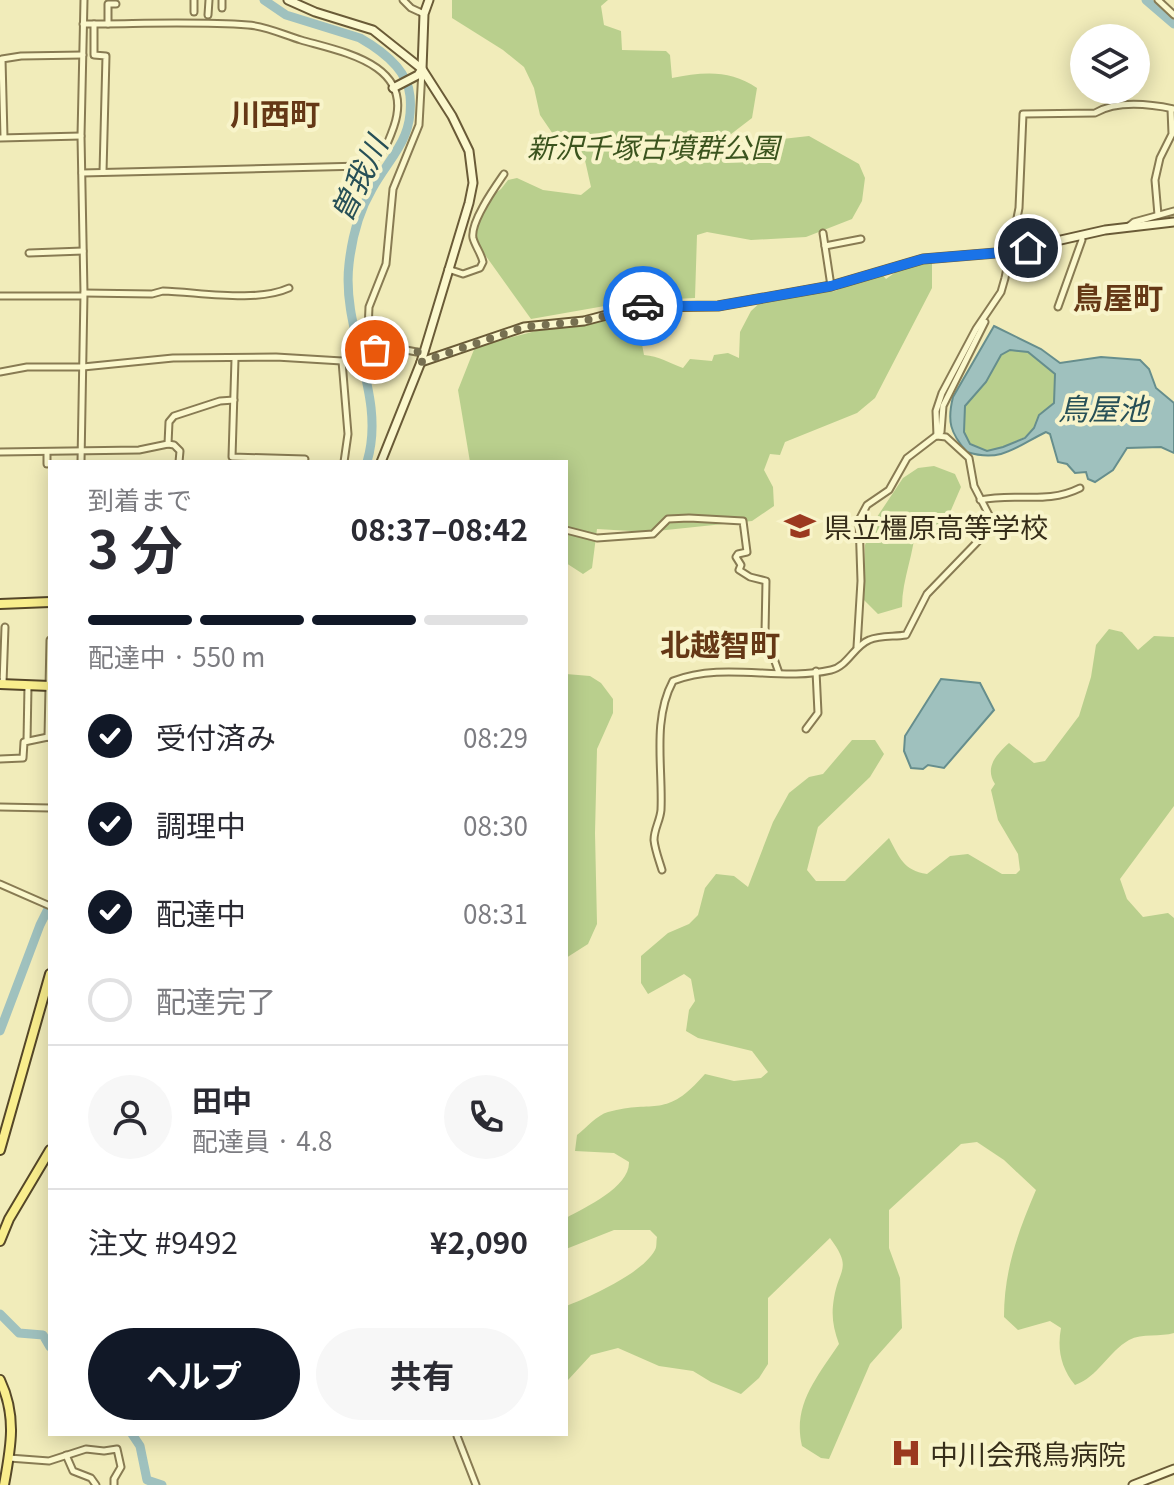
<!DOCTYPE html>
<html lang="ja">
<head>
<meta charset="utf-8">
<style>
  :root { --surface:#fff; --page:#f7f7f7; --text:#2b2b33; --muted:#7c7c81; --line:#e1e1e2; --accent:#111827 }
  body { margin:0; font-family:Georgia,"Noto Sans JP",serif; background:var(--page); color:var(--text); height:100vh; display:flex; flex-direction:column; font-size:30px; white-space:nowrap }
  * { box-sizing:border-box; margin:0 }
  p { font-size:26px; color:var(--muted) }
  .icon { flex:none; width:44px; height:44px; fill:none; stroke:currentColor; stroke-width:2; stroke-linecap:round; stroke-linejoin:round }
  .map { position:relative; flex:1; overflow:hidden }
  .drawer { position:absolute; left:48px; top:460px; width:520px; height:976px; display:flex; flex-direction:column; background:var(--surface); border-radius:0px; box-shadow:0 4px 20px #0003 }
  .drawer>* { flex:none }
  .tools { position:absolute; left:1070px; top:24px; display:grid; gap:16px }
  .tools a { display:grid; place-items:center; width:80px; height:80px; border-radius:50%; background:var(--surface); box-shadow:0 4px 20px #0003; font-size:40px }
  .pin { position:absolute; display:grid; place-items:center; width:68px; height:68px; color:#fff; margin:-34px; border:4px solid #fff; border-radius:50%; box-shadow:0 2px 8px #0007 }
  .courier { position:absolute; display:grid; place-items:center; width:80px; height:80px; margin:-40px; border:6px solid #1a73e8; border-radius:50%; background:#fff; color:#222; box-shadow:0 2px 10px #0007 }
  .headline em { font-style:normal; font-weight:700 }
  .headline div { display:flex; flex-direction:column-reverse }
  .headline { display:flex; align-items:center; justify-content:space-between; height:136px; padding:0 40px }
  h1 { font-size:52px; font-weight:700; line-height:60px }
  .bar { display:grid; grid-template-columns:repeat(4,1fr); gap:12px 8px; align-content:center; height:96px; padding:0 40px }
  .bar i { height:10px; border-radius:6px; background:var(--line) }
  .bar .selected { background:var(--accent) }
  .bar p { grid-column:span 4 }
  .line { display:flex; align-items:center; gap:20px; padding:0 40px; border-top:2px solid var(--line) }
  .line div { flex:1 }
  .round { display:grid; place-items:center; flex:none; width:84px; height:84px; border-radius:42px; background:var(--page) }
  ol { padding:0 40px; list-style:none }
  li { display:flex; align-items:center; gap:24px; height:88px }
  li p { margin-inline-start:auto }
  li .icon { padding:8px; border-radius:50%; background:var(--accent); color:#fff; stroke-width:4 }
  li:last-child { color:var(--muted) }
  li i { width:44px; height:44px; border:4px solid var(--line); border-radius:50% }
  .primary-button { display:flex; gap:16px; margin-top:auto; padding:16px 40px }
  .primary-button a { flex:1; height:92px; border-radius:48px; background:var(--accent); color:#fff; font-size:32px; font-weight:700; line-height:92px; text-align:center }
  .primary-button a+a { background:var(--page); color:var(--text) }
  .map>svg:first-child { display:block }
  .green { fill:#b9cf8d }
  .water { fill:#9fc1be; stroke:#668e8d; stroke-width:2; fill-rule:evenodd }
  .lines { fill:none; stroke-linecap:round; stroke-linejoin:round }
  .river { stroke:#9fc1be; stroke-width:9 }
  .street-casing { stroke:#887b53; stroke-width:9 }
  .secondary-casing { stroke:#6a5b37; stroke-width:11 }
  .primary-casing { stroke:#554728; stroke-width:12 }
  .street { stroke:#fbf8cd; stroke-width:5 }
  .secondary { stroke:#fbf8cd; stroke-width:7 }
  .primary { stroke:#f9ee8d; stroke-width:8 }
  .done { stroke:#777051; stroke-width:8; stroke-dasharray:0 14.4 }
  .route { stroke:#1a73e8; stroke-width:10 }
  .labels { text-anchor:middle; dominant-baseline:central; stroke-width:8; stroke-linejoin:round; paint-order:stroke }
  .park-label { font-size:28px; font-style:italic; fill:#3b541e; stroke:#f8f4ca }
  .poi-label { font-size:28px; fill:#362d19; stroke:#f8f4ca; text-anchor:start }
  .neighbourhood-label { font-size:30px; font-weight:bold; fill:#653816; stroke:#f8f4ca }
  .water-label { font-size:30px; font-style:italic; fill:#275057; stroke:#f8f4ca }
</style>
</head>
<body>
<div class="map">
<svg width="1174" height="1485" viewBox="0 0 1174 1485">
  <rect width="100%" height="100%" fill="#f1ecba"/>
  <g class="green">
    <path d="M 452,0 L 608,0 L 601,6 L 604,25 L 621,31 L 622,50 L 666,51 L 670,55 L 672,78 C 702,72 730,69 757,88 L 752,118 L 722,141 L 726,161 L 755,142 L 809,136 L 859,164 L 865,178 L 862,201 L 852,219 L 806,237 L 751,240 L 707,232 L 697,235 L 695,298 L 633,301 L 531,319 L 473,238 C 476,224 484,214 486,200 L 501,189 L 508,180 L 517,178 L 543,190 L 581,195 L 591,187 L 584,156 L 576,145 L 555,137 L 540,115 L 534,88 L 524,67 L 503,50 L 452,18 Z"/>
    <path d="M 932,262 L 932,288 L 875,398 L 857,413 L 785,442 L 780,455 L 770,454 L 764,470 L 773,487 L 774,506 L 752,521 L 647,532 L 597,529 L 592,568 L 583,574 L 566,563 L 566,462 L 470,462 L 458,390 L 475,347 L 551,327 L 574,327 L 636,312 L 644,355 C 659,356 669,363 683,368 L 690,359 L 712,361 L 714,355 L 728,353 L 739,358 L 740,332 L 751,311 L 763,300 L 835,291 L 881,273 L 886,279 L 900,269 Z"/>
    <polygon points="1010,350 1028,352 1055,374 1054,403 1039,415 1034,428 1025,437 1003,447 987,451 970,444 964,432 965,406 986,382 1001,355"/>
    <path d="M 934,466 L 955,474 L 961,487 L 945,524 L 931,527 L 915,519 C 917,549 902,576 902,607 L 878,614 L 864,600 L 865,545 L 877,517 L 903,478 L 918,468 Z"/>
    <path d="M 1109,629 L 1122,632 L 1138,650 L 1154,636 L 1174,637 L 1174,806 L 1120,879 L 1127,899 L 1143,917 L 1168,913 L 1174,918 L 1174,1333 C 1161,1337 1142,1333 1129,1340 C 1108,1352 1098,1377 1075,1385 C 1061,1368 1057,1349 1061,1328 L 1050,1321 L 1018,1330 L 1004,1317 C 1004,1270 1018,1232 1036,1190 L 1004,1160 L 977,1142 L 961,1144 L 889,1210 L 889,1248 L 900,1278 L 902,1328 L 870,1364 L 829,1459 L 821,1458 L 802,1446 C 792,1405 818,1376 839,1344 C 833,1328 831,1315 834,1298 C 839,1268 853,1269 830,1238 L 768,1298 L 768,1364 L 759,1378 L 741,1394 L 711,1382 L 693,1371 L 659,1366 L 618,1348 L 591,1355 L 568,1380 L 566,1389 L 566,1306 C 590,1297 643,1273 655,1250 C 657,1247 656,1242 657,1237 L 650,1230 L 614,1230 L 566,1249 L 566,1218 C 586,1207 630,1187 629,1162 L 614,1153 L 575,1151 L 577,1135 C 586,1128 597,1115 608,1112 C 656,1099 665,1120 705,1074 L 734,1081 L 761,1078 L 768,1072 L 752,1051 L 698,1038 L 686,1031 L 689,1010 L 695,1001 L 691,979 L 684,974 L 648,994 L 641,983 L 641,956 L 668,933 L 689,924 L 698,915 L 705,888 L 716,874 L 734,876 L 748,887 L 773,822 L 789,793 L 809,777 L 823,774 L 852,740 L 875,740 L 884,754 L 870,777 L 818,827 L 807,870 L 816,881 L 845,881 L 889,838 C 900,858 903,870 927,874 L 950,856 L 968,854 L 1002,874 L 1016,874 L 1020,870 L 1018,854 L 998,820 L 991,790 L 995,784 C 984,767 997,754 1009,743 L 1034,763 L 1045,761 L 1079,716 L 1091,677 L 1096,645 Z"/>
    <polygon points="566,674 590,676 601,683 613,699 613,713 597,749 595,833 597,924 588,944 566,958"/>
  </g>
  <g class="water">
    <path d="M 994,326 L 1041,349 L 1060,363 L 1101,357 L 1140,360 L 1149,369 L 1156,388 L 1174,403 L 1174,453 L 1161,447 L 1127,448 L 1113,470 L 1095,482 L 1088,479 L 1086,472 L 1075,473 L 1067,464 L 1058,462 L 1050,434 L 1046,432 C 1017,446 1002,463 967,452 C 950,433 947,421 953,397 ZM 1010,350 L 1028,352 L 1055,374 L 1054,403 L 1039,415 L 1034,428 L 1025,438 L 1003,447 L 987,451 L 970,444 L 964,432 L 965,406 L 986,382 L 1001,355 Z"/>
    <polygon points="941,679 980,683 994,710 944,768 928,765 923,769 911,768 904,751 905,736"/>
  </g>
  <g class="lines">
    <g class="river">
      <path d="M 264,0 L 286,15 L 360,38 C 381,50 408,70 410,96 C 414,139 391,155 372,189 C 358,213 352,237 349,264 C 341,331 387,396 367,462"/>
      <polyline points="1146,0 1174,24"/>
      <polyline points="0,1031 40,925 50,905"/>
      <polyline points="0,1314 19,1333 43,1335 50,1347"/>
      <polyline points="132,1434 140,1446 147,1480 162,1485"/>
    </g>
    <g class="street-casing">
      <g id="street">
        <polyline points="403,0 411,8 424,14"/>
        <polyline points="1158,0 1174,15"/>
        <polyline points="222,8 222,0"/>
        <polyline points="194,12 194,0"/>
        <polyline points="208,15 209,0"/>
        <polyline points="94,24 94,55 106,56 103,172"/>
        <polyline points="108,24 108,4 116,4"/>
        <polyline points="4,137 2,59 21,56 83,55"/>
        <polyline points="0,138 81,136"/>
        <path d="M 82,173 L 362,166 C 383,158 387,146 394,126 C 415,64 343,52 301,40 C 284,35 266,26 248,25 C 194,21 138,24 83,24"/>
        <polyline points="1158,215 1155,180 1160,158 1172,134 1171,109"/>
        <polyline points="1129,226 1134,222 1174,211"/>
        <polyline points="823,233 831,286"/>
        <polyline points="825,246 861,239"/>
        <polyline points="29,253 83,251"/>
        <path d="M 448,269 L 463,274 L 480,268 L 483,262 C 481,253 475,246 473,238 C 470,222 495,187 504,174"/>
        <path d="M 84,293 L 152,294 L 163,291 C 199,292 256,303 289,288"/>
        <polyline points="0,296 83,296"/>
        <polyline points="1058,307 1082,240 1081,235"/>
        <polyline points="375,350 368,330 369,307 386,264 393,189 419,125 422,70"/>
        <polyline points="235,359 232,457 305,459"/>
        <polyline points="342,361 348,434 344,462"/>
        <polyline points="0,372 27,367 83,367 173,358 276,357 342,361 390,347 422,353"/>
        <path d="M 937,436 L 936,411 L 942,393 L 976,329 L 1001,292 L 1005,278 L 1019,208 L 1023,114 L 1095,113 C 1117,100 1150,104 1174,109"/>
        <polyline points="168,444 169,422 174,416 220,401 234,400"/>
        <polyline points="0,452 139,450 168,444 174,445 180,451 179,462"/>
        <polyline points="81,462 84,293 81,136 84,0"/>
        <polyline points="47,464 47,452"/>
        <path d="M 980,500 C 1016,492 1046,505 1080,488"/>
        <polyline points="566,530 597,538 653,534 668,519 689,518 743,521 747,552 738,554 736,557 741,565 739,570 750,577 766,581 765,633 779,673"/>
        <polyline points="50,640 48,737 50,738"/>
        <polyline points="857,647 861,581 859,520 867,505 889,490 907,458 941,432 943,406 985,322"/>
        <polyline points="3,683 5,627"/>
        <polyline points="806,729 818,713 816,671"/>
        <polyline points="27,741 28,686"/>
        <polyline points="0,759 23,758 24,742 48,737"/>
        <polyline points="0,807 50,808"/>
        <path d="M 662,870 C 659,860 655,850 654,840 C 654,829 660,821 661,810 C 663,768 652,720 673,681 C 725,661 779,682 831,670 C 848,666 854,646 869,640 C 880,635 894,637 906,635 L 927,594 L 983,536 L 989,515 L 974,486 L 969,458 L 946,437 L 937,436"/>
        <polyline points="0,884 50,906"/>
        <polyline points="457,1436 476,1485"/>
        <polyline points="66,1455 73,1471 91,1478 96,1485"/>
        <polyline points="9,1458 49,1461 86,1449 104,1451 117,1449 121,1467 114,1479 114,1485"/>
      </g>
    </g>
    <g class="secondary-casing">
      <g id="secondary">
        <polyline points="288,0 315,12 373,30 422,69 452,116 469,151 473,183 469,203 421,362 381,462"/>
        <polyline points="393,88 418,75 422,69 424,14 429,0"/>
        <polyline points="421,362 524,327 584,321 637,307 718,306 831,286 923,259 1008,252 1105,230 1174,222"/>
        <polyline points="1133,1485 1174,1469"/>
      </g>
    </g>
    <g class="primary-casing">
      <g id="primary">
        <polyline points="0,604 50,602"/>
        <polyline points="0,684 50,686"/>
        <polyline points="0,1150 50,974"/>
        <polyline points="0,1241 9,1219 50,1150"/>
        <path d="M 0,1380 C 17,1416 11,1447 4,1485"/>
      </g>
    </g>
    <use href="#street" class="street"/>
    <use href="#secondary" class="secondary"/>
    <use href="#primary" class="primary"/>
  </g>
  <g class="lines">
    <path class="done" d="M 375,350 C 392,347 405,348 422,353 L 421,362 L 524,327 L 584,321 L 643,306"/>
    <polyline class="route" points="643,306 718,306 831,286 923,259 1008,252 1028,248"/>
  </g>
  <defs>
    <g id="school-bare" transform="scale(2.4)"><path d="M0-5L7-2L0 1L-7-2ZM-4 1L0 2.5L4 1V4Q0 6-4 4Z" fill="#9b391f" stroke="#f8f4ca" stroke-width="2.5" paint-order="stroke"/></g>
    <g id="hospital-bare" transform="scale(2.4)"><path d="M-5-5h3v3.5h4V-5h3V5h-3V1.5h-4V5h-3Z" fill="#9b391f" stroke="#f8f4ca" stroke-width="2.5" paint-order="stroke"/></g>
  </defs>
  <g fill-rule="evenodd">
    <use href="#school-bare" x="800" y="526"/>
    <use href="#hospital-bare" x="906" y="1453"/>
  </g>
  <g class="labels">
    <g class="park-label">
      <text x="653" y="146">新沢千塚古墳群公園</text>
    </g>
    <g class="poi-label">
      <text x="824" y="526">県立橿原高等学校</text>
      <text x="930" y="1453">中川会飛鳥病院</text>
    </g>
    <g class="neighbourhood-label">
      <text x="275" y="112">川西町</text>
      <text x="1118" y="296">鳥屋町</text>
      <text x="720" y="643">北越智町</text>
    </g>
    <g class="water-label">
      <text transform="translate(357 178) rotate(-64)">曽我川</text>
      <text x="1103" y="407">鳥屋池</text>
    </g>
  </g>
</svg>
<div class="tools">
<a><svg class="icon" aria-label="layers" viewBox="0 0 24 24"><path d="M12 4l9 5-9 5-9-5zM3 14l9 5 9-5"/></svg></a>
</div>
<div class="pin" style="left:375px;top:350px;background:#ea580c"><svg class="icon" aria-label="bag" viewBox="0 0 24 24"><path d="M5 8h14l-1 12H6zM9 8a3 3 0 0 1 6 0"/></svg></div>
<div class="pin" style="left:1028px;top:248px;background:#1f2937"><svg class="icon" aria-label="home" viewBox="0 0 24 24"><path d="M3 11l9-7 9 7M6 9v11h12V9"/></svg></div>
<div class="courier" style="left:643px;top:306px"><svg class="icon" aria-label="car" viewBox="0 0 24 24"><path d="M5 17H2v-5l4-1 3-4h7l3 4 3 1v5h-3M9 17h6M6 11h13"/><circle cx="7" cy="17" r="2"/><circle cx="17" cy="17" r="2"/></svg></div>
<section class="drawer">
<div class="headline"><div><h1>3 分</h1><p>到着まで</p></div><em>08:37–08:42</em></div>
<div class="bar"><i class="selected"></i><i class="selected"></i><i class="selected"></i><i></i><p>配達中 · 550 m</p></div>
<ol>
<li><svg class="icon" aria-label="check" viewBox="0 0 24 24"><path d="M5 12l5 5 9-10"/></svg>受付済み<p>08:29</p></li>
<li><svg class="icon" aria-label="check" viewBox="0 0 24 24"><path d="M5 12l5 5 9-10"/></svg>調理中<p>08:30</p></li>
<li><svg class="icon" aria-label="check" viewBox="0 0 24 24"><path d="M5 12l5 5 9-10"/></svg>配達中<p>08:31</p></li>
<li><i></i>配達完了</li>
</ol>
<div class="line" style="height:144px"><a class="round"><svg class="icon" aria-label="person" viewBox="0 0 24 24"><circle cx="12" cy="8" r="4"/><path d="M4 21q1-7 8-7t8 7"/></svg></a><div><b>田中</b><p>配達員 · 4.8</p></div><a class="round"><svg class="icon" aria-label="phone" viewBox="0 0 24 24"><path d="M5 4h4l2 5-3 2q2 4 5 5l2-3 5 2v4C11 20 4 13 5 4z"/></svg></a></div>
<div class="line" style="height:104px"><div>注文 #9492</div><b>¥2,090</b></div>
<div class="primary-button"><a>ヘルプ</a><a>共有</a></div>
</section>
</div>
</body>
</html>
